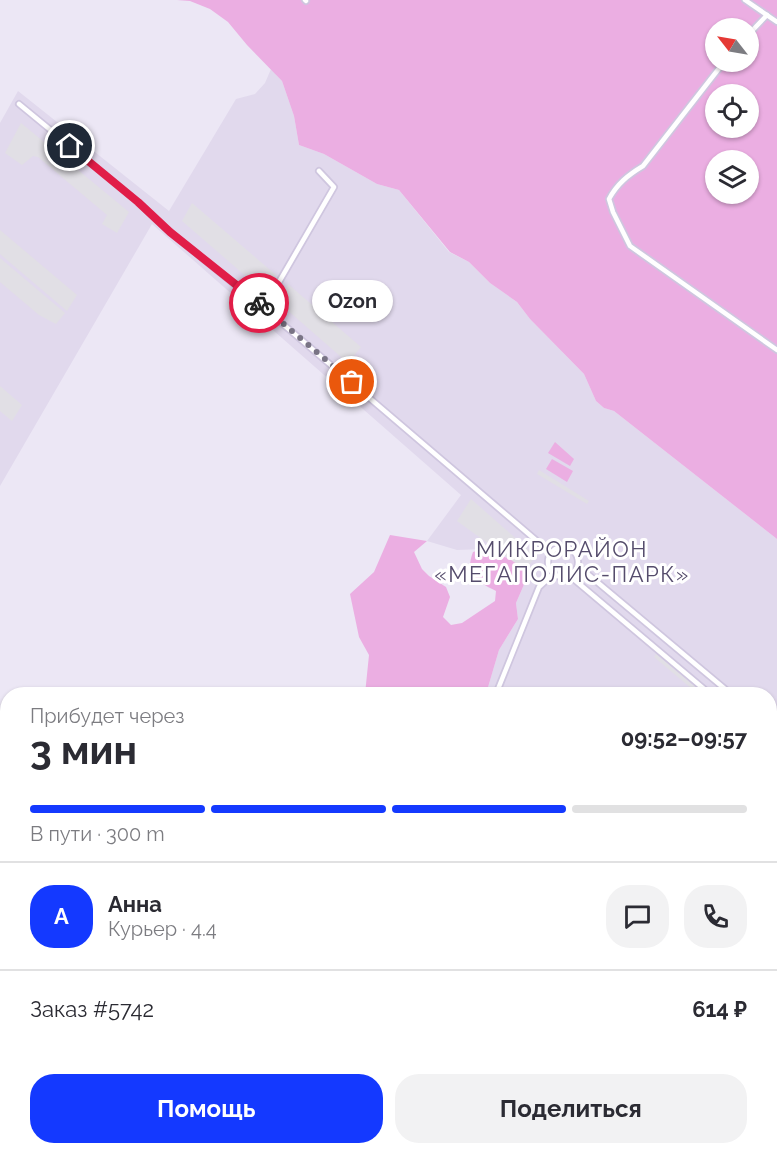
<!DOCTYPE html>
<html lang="ru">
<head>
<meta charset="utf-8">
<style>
  :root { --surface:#fff; --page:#f2f2f3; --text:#2b2b33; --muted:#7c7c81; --line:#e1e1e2; --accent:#1439ff }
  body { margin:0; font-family:Raleway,sans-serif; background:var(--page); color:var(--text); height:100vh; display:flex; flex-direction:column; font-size:22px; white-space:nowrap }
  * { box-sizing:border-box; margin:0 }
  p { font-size:20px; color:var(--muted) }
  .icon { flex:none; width:33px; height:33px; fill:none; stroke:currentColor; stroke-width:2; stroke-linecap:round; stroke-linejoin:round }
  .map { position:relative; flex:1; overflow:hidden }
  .panel { position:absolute; left:0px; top:687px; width:777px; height:468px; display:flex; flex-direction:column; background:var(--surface); border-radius:24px 24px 0 0; box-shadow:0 2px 4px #0004 }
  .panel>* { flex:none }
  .needle { width:39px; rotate:301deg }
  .buttons { position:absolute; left:705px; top:18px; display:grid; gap:12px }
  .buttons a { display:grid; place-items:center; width:54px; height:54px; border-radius:50%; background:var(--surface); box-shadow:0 2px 4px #0004; font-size:30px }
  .pin { position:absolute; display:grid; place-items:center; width:51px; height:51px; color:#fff; margin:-26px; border:3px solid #fff; border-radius:50%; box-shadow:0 2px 6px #0007 }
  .courier { position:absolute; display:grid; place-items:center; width:60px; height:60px; margin:-30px; border:4px solid #e11d48; border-radius:50%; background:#fff; color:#222; box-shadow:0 2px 8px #0007 }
  .bubble { position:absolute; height:42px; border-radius:21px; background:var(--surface); box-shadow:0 2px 4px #0004; font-size:20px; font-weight:700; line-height:42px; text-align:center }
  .head em { font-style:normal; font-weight:700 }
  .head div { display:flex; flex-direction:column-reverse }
  .head { display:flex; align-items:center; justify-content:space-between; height:102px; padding:0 30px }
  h1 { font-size:39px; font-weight:700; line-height:45px }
  .bar { display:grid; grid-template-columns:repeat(4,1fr); gap:9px 6px; align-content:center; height:72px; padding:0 30px }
  .bar i { height:8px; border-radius:4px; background:var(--line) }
  .bar .current { background:var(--accent) }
  .bar p { grid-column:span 4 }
  .line { display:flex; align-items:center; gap:15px; padding:0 30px; border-top:2px solid var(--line) }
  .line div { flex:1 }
  .round { display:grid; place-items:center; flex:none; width:63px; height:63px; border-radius:24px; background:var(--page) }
  .button { display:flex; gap:12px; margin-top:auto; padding:12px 30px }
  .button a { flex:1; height:69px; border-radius:24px; background:var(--accent); color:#fff; font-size:24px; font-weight:700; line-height:69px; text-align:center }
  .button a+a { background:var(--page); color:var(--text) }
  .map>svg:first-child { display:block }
  .residential { fill:#e1d9ed }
  .green { fill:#ebaee2; fill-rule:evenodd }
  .parking { fill:#e1dfe5 }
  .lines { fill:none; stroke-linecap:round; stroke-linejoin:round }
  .street-casing { stroke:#cfc6df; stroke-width:8 }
  .primary-casing { stroke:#965feb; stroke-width:10 }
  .street { stroke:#fff; stroke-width:4.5 }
  .primary { stroke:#c196ff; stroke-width:7 }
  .done { stroke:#797485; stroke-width:6; stroke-dasharray:0 10.8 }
  .route { stroke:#e11d48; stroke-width:8 }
  .labels { text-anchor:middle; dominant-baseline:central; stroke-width:6; stroke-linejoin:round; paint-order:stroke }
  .neighbourhood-label { font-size:22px; letter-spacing:1.5px; fill:#554c6c; stroke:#fff }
</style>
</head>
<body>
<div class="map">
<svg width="777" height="1155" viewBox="0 0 777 1155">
  <rect width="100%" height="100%" fill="#ece7f5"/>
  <g class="residential">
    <polygon points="271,69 282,81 294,116 299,145 324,154 377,184 399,190 449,252 469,262 490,283 517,302 530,319 584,374 596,401 604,408 614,411 777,539 777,912 770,924 770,694 486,694 499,650 518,619 516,603 529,573 525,564 483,549 457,550 427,541 461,495 152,224 0,486 0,123 18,91 169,211 236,99 255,94 265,83"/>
    <polygon points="566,1148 708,1148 719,1155 573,1155"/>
  </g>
  <g class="green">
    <path d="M 177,0 L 777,0 L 777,539 L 614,411 L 604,408 L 596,401 L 584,374 L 530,319 L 517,302 L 490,283 L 469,262 L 450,252 L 399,190 L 377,184 L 324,154 L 299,145 L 294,116 L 282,81 L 247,45 L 228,22 L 210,9 L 190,1 ZM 716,28 L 748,28 L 748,62 L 716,62 ZM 716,94 L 748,94 L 748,128 L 716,128 ZM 716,160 L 748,160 L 748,194 L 716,194 Z"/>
    <polygon points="555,442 574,459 570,466 548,453"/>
    <polygon points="552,459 573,471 567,482 546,469"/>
    <path d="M 390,535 L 427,541 L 414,552 L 422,569 L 429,576 L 446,587 L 450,597 L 443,617 L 451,625 L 462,623 L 495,601 L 496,591 C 477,581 464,576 473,552 L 483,549 L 524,564 L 529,573 L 516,603 L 518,619 L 499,650 L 486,694 L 365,694 L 369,655 L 359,637 L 350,594 L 374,572 Z"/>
    <polygon points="0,885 7,891 7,945 0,942"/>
    <polygon points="777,965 777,1155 719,1155 708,1148 770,1148 770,972"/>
    <polygon points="36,1148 235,1148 227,1155 44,1155"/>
  </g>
  <g class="parking">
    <polygon points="21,123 129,212 117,233 102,224 107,215 38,157 33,156 22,165 5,153"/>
    <polygon points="192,203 276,275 263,291 182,221"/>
    <polygon points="0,230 77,295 67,311 0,254"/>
    <polygon points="0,258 65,313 56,324 39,315 0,282"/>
    <polygon points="288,284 361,347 348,363 278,302"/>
    <polygon points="0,386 22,405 12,421 0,411"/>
    <polygon points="539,470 589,501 587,504 537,474"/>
    <polygon points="471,499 536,556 525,570 457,521"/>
    <polygon points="656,654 704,694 698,694 654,657"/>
  </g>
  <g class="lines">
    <g class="street-casing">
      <g id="street">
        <polyline points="305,0 306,1"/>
        <polyline points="745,0 777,22"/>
        <polyline points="748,35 767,15"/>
        <path d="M 724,62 L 643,166 C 628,175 617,184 609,199 L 613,212 L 630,246 L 777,350"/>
        <polyline points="19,104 138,202 170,232 264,308 551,553"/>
        <polyline points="264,308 334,187 319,171"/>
        <circle cx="563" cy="562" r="15"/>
        <polyline points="578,566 731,694"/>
        <polyline points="570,576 710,694"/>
        <polyline points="496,694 539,587 553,574"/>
        <polyline points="770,728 777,726"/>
        <polyline points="770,756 777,758"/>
        <polyline points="770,811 777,798"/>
        <polyline points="320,1155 329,1148"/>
        <polyline points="468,1155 478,1148"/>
      </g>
    </g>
    <g class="primary-casing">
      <g id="primary">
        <polyline points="770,963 777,956"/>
        <polyline points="530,1155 540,1148"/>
      </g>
    </g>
    <use href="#street" class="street"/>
    <use href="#primary" class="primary"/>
  </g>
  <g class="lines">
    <polyline class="done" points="259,303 352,382"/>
    <polyline class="route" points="70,146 138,202 170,232 259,303"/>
  </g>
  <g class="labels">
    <g class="neighbourhood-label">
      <text x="562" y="549">МИКРОРАЙОН<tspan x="562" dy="25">«МЕГАПОЛИС-ПАРК»</tspan></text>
    </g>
  </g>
</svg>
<div class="buttons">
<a><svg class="needle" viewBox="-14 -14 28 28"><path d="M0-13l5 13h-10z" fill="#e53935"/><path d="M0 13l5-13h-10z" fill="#7c7c81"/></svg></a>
<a><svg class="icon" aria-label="locate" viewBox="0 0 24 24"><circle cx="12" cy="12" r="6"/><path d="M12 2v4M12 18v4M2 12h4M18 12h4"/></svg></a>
<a><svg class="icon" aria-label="layers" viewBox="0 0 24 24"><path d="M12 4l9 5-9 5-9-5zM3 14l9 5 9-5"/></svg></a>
</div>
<div class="pin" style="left:352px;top:382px;background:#ea580c"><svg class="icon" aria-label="bag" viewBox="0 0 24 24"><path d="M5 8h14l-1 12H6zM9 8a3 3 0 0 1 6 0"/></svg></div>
<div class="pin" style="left:70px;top:146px;background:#1f2937"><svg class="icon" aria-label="home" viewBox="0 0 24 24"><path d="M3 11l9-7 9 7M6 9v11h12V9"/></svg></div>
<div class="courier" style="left:259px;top:303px"><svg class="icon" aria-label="bike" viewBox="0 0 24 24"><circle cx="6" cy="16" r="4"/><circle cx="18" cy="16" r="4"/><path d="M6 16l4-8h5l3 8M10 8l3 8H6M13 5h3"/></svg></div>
<div class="bubble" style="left:312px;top:280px;width:81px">Ozon</div>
<section class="panel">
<div class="head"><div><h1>3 мин</h1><p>Прибудет через</p></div><em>09:52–09:57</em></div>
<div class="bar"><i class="current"></i><i class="current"></i><i class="current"></i><i></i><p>В пути · 300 m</p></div>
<div class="line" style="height:108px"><b class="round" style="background:var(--accent);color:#fff">А</b><div><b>Анна</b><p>Курьер · 4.4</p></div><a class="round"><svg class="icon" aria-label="chat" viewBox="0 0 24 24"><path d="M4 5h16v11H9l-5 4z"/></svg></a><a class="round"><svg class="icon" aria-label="phone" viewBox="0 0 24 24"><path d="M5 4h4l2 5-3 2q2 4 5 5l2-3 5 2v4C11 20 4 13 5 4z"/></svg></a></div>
<div class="line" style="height:78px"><div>Заказ #5742</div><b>614 ₽</b></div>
<div class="button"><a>Помощь</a><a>Поделиться</a></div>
</section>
</div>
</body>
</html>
